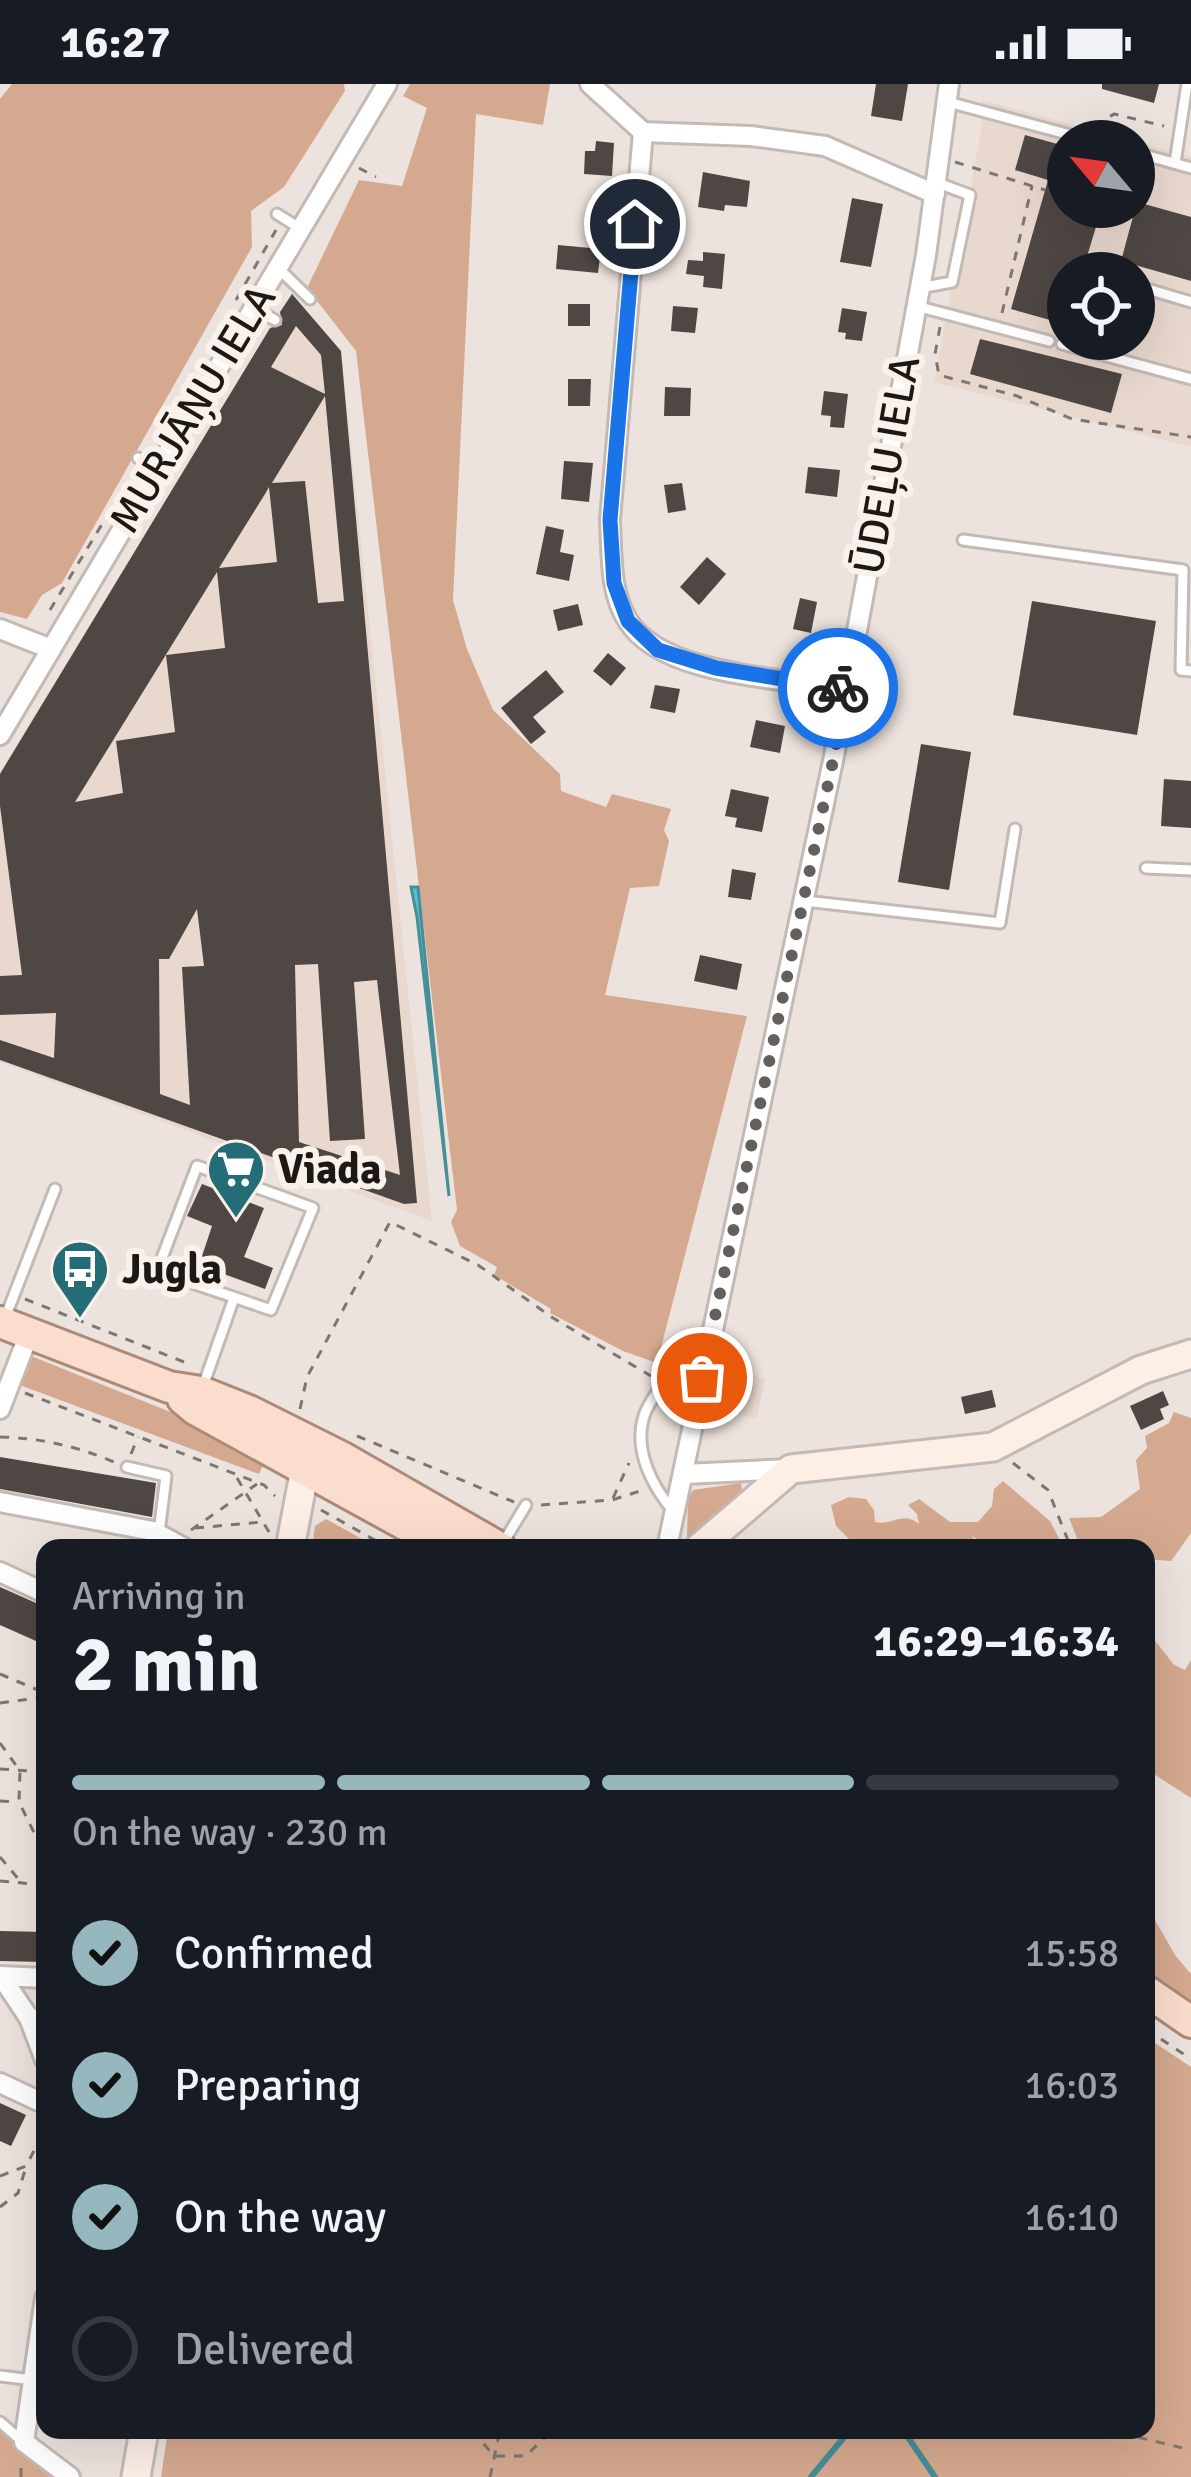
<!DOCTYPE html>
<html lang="en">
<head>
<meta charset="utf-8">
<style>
  :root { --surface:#171b24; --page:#242831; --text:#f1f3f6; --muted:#9ea1a6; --line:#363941; --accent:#95b7bd }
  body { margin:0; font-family:Signika,sans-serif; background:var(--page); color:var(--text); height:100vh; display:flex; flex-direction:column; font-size:45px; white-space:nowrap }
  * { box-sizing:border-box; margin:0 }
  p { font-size:39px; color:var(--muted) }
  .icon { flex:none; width:66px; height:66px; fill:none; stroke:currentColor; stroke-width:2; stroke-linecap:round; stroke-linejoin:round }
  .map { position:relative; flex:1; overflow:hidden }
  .details { position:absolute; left:36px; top:1455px; width:1119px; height:900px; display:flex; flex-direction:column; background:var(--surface); border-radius:24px; box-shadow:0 12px 48px #0002 }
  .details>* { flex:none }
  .needle { width:78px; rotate:299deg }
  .controls { position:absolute; left:1047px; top:36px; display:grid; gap:24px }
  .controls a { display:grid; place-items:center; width:108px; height:108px; border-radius:50%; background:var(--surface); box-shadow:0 12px 48px #0002; font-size:60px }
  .pin { position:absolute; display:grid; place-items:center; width:102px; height:102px; color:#fff; margin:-51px; border:6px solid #fff; border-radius:50%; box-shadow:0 3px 12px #0007 }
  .courier { position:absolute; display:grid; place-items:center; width:120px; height:120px; margin:-60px; border:9px solid #1a73e8; border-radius:50%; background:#fff; color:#222; box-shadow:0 3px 15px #0007 }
  .overview em { font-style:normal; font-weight:700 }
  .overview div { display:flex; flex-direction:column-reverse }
  .overview { display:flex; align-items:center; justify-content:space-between; height:204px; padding:0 36px }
  h1 { font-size:78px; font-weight:700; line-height:90px }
  .bar { display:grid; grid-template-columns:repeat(4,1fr); gap:18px 12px; align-content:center; height:144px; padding:0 36px }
  .bar i { height:15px; border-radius:9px; background:var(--line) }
  .bar .selected { background:var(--accent) }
  .bar p { grid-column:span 4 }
  ol { padding:0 36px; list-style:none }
  li { display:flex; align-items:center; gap:36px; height:132px }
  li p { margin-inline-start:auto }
  li .icon { padding:12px; border-radius:50%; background:var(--accent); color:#111; stroke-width:4 }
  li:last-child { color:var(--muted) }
  li i { width:66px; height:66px; border:6px solid var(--line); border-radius:50% }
  .status { display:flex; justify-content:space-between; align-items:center; height:84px; padding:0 60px; background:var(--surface); direction:ltr }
  .status svg { height:33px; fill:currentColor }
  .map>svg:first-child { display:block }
  .built { fill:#e9d8ce; fill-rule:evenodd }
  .green { fill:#d5a98f }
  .water { fill:#58c1d0; stroke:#468e98; stroke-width:3 }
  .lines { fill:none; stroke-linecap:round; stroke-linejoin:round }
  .stream { stroke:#468e98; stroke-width:6 }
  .building { fill:#4f4743; fill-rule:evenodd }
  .lane-casing { stroke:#c3bab5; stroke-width:15 }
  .street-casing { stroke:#c3bab5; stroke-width:24 }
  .secondary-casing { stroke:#c3bab5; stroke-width:33 }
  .primary-casing { stroke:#ab8a77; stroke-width:36 }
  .path { stroke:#7d7773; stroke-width:3; stroke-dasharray:9 9; stroke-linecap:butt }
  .lane { stroke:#fff; stroke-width:9 }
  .street { stroke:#fff; stroke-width:18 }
  .secondary { stroke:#fdeee6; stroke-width:27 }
  .primary { stroke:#fbddcd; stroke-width:30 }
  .done { stroke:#645f5c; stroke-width:12; stroke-dasharray:0 21.6 }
  .route { stroke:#1a73e8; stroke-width:15 }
  .labels { text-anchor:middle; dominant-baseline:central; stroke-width:12; stroke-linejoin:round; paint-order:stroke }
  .street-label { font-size:42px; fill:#1b1816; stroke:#fbf1eb }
  .poi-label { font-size:42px; font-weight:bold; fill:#1b1816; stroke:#fbf1eb; text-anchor:start }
</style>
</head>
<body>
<div class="status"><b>16:27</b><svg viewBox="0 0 49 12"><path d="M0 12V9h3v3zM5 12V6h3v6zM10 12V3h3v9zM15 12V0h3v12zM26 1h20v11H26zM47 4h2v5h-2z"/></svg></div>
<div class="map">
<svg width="1191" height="2393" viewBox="0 0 1191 2393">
  <rect width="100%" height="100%" fill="#ede3de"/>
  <g class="built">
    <path d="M 982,16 L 1132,57 L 1068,57 L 1068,123 L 1134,123 L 1134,57 L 1191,73 L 1191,363 L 934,298 L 981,47 ZM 1068,189 L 1134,189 L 1134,255 L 1068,255 Z"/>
    <polygon points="292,209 341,267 432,1137 0,978 0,688"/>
    <polygon points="738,1289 765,1294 757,1334 730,1329"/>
  </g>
  <g class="green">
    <polygon points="12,0 344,0 345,7 284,103 251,127 252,163 62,499 42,511 27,535 0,528 0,15"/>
    <polygon points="410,0 550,0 543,41 476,30 453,516 467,565 493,626 560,690 561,707 606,723 612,710 671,725 664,746 669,757 659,802 630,804 605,911 747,932 657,1279 623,1267 550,1229 551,1225 494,1191 497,1183 460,1162 451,1138 457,1126 356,267 307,204 359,96 402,102 427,24 403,12"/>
    <polygon points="26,1270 183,1333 266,1374 259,1390 17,1300"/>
    <polygon points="1174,1328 1191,1334 1191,1449 1171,1477 1146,1475 1146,1464 1081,1464 1069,1434 1101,1433 1140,1405 1136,1376 1147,1364 1145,1352 1169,1339"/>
    <path d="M 1003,1397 L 1050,1437 L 1064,1464 L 992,1464 L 972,1452 L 979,1464 L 949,1464 L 945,1460 L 943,1464 L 854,1464 L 856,1462 L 836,1442 L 831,1421 L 849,1413 L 866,1415 L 874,1426 L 875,1438 C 893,1442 902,1426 919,1440 L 917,1430 L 908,1421 L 919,1415 L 950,1438 L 978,1438 L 992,1422 L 994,1405 Z"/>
    <polygon points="741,1399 743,1412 696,1452 687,1453 688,1415 693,1406"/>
    <polygon points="326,1435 378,1464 312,1464 315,1442"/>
    <polygon points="1146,1545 1174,1581 1185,1586 1191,1576 1191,1714 1146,1685"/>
    <polygon points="1146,1820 1175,1871 1191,1890 1191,1927 1146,1899"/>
    <polygon points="1146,1953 1191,1983 1191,2393 161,2393 168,2346 1146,2346"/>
    <polygon points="0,2347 60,2393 0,2393"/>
  </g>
  <polygon class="water" points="411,803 418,803 449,1112 417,833"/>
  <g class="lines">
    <g class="stream">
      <polyline points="903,2346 935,2393"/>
      <polyline points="811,2393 850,2346"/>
    </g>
  </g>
  <g class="building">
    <polygon points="876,0 908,0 902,37 871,32"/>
    <polygon points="1102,0 1159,0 1154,19 1102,5"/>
    <polygon points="1025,51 1068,63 1068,123 1102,123 1082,189 1068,189 1068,241 1011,225 1048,96 1015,86"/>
    <polygon points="596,57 614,59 612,92 584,90 585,67 595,67"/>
    <polygon points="703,88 750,97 747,123 725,121 724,127 698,123"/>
    <polygon points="852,114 883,120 871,183 840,178"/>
    <polygon points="1137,118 1191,133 1191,197 1121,177"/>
    <polygon points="558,161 601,165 598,189 556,185"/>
    <polygon points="703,168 725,170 722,205 703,203 704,192 686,190 688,176 703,177"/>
    <path d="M 292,210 L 341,267 L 417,1119 L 404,1120 L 0,976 L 0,956 L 54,974 L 56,929 L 0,931 L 0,892 L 22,891 L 0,722 L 0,690 L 270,244 L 282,241 L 280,228 ZM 296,242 L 321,271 L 325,310 L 271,283 ZM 325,312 L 344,517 L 318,519 L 305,397 L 272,399 ZM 269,403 L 277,478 L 219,484 L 265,410 ZM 217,488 L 225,564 L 166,571 L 175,648 L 116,657 L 123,709 L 75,718 ZM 197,825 L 204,882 L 182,883 L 190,1021 L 160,1010 L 159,875 L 169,875 ZM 318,880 L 330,1057 L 365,1055 L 354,898 L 377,896 L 400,1091 L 299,1058 L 295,881 Z"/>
    <rect x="568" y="220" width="22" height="22"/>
    <polygon points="673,222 698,224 695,249 671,247"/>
    <polygon points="842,224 867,228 862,257 845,255 846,249 838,248"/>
    <polygon points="980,255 1122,290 1111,329 970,290"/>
    <polygon points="568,295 591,295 590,322 568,322"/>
    <polygon points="665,303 691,304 690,332 664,332"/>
    <polygon points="824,307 848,310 844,344 830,343 831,332 821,331"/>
    <polygon points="564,377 593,379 589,418 561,415"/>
    <polygon points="808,383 840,386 837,413 805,409"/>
    <polygon points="682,399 686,426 668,429 664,401"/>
    <polygon points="546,442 564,446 560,468 574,471 569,497 536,490"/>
    <polygon points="707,473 726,490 699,521 680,503"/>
    <polygon points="800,514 817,518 811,549 793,545"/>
    <polygon points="1032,517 1156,537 1137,651 1013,631"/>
    <polygon points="578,520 583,541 558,547 553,526"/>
    <polygon points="608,569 626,584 611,602 593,587"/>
    <polygon points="546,586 564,608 533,633 546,648 531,660 501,624"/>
    <polygon points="655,601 680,605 675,629 650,624"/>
    <polygon points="756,636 785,642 780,669 750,663"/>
    <polygon points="921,660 971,668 949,806 898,798"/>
    <polygon points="1164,695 1191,697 1191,744 1161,742"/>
    <polygon points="731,705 769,713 762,748 735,743 737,734 725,732"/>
    <polygon points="732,785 756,789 751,816 728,813"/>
    <polygon points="700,871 742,880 737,906 694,897"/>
    <polygon points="202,1100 264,1124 244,1173 273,1184 265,1205 199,1181 212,1142 187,1132"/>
    <polygon points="992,1306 996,1323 965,1330 961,1313"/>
    <polygon points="1163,1307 1169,1321 1160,1325 1164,1335 1141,1346 1130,1322"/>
    <polygon points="0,1373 156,1399 152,1433 0,1405"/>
    <polygon points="0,1503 45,1523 45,1561 0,1541"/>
    <polygon points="0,1847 45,1848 45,1878 0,1877"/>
    <polygon points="0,2019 26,2031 11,2062 0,2057"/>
  </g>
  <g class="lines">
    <g class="lane-casing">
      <g id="lane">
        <polyline points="948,18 1093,57"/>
        <polyline points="1134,68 1191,84"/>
        <polyline points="1175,79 1187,0"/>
        <polyline points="277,130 301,145"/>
        <polyline points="278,184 310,215"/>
        <polyline points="1134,201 1191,218"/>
        <polyline points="919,204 952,198 970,111 938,99"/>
        <polyline points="916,222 1049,257"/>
        <polyline points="254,224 275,236"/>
        <polyline points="1062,260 1191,295"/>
        <polyline points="138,374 158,385"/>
        <polyline points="963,456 1183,486 1181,586 1191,587"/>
        <polyline points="1146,784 1191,786"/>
        <polyline points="805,817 1000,839 1015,745"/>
        <polygon points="197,1082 313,1124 271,1226 157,1187"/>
        <polyline points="5,1234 55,1105"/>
        <polyline points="202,1305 234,1214"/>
        <polyline points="127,1383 166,1392 159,1449"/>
        <path d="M 675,1429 C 653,1404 633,1367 644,1332 C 647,1321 657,1309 663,1299 L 686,1293 L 735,1300"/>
        <polyline points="503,1459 526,1421"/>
        <polyline points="0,2292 33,2296"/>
        <polyline points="0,2338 23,2358"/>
      </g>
    </g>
    <g class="street-casing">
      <g id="street">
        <polyline points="590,0 643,48 751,52 825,62 935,110"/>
        <path d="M 643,48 L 610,436 C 612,468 609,508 628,537 C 663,593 786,593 846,606"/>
        <polyline points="0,545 51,565"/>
        <polyline points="0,651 387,0"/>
        <polyline points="0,1325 29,1250"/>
        <polyline points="684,1390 791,1385"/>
        <polyline points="0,1418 153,1447 184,1464"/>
        <polyline points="667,1464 834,672 926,171 949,0"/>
        <polyline points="0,1488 45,1509"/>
        <polyline points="0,1892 45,1894"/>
        <polyline points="1,1892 29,1934 45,1936"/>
        <polyline points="29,1934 45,1976"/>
        <polyline points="0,1999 45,2020"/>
        <polyline points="45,2214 24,2358 70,2393"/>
      </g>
    </g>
    <g class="secondary-casing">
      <g id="secondary">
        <polyline points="290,1464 305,1385"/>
        <polyline points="699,1464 791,1385 993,1363 1141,1286 1191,1270"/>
        <polyline points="136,2393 144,2346"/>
      </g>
    </g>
    <g class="primary-casing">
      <g id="primary">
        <polyline points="0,1238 169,1303 201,1308 251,1328 343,1374 500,1464"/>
        <polyline points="183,1315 195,1325 448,1464"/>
        <polyline points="1146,1907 1191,1938"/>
      </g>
    </g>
    <g class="path">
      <polyline points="1095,42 1114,30 1164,42"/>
      <polyline points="955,78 1045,106"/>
      <polyline points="359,84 376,93"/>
      <polyline points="236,216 276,146"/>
      <polyline points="1002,229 1032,102"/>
      <polyline points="940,243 935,270 939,291 1017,312 1072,335 1191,353"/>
      <polyline points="50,526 124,404"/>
      <polyline points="25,1215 189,1280"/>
      <polyline points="25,1309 264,1401 275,1412"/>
      <polyline points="300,1325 307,1293 390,1138 478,1181 553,1234 651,1292"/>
      <polyline points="357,1352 514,1418"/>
      <path d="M 0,1353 C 41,1354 76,1362 114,1378"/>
      <polyline points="131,1370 138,1353"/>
      <polyline points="1013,1379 1048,1406 1071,1464"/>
      <polyline points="237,1394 269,1448"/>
      <polyline points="613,1414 629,1379"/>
      <polyline points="541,1421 612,1416 643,1406"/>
      <polyline points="321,1426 389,1464"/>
      <polyline points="195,1444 262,1438"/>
      <polyline points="191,1446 257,1400"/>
      <polyline points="0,1590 45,1609"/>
      <polyline points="0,1619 45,1613"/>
      <polyline points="0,1659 20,1687 19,1718 45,1771"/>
      <polyline points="0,1685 45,1688"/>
      <polyline points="0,1717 17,1718"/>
      <polyline points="0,1773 20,1797"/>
      <polyline points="0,1797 45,1801"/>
      <polyline points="1146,1945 1191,1975"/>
      <polyline points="0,2092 26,2082 45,2046"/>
      <polyline points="0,2123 18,2109 26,2083"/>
      <polyline points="472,2346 494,2372 526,2372 552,2346"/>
      <polyline points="1121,2349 1191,2366"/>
      <polyline points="21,2393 21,2377"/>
      <polyline points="490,2393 500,2346"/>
    </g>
    <use href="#lane" class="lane"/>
    <use href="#street" class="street"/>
    <use href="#secondary" class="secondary"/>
    <use href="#primary" class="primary"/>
  </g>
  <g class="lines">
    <polyline class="done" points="702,1294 834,672 846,606 838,604"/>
    <polyline class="route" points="635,140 610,436 614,499 628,537 658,566 716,584 838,604"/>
  </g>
  <defs>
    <g id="supermarket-pin" transform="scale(3)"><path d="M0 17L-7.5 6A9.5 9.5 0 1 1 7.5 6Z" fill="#246d77" stroke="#fbf1eb"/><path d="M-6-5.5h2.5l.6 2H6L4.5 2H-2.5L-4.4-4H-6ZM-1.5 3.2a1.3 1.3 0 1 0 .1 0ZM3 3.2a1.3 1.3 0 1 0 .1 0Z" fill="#fff"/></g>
    <g id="bus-pin" transform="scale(3)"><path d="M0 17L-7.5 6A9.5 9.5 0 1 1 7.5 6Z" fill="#246d77" stroke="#fbf1eb"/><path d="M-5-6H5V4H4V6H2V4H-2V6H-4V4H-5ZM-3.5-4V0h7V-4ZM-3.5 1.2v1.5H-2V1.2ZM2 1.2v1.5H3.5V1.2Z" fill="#fff"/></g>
  </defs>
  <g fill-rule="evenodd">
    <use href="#supermarket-pin" x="236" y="1085"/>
    <use href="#bus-pin" x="80" y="1185"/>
  </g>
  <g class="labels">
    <g class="street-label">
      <text transform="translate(193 325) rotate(-59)">MURJĀŅU IELA</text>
      <text transform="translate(887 381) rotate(-80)">ŪDEĻU IELA</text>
    </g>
    <g class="poi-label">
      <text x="278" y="1085">Viada</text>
      <text x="122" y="1185">Jugla</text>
    </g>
  </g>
</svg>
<div class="controls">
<a><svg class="needle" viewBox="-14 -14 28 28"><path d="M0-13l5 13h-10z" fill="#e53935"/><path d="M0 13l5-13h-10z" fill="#9ea1a6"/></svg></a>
<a><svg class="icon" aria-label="locate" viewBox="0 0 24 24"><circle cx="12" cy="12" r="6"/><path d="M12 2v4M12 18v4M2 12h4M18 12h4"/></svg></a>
</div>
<div class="pin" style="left:702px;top:1294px;background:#ea580c"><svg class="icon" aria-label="bag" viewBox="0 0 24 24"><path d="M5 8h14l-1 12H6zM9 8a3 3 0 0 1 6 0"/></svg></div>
<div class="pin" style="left:635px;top:140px;background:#1f2937"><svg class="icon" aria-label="home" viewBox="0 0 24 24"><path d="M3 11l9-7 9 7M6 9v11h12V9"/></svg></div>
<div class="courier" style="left:838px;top:604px"><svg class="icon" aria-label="bike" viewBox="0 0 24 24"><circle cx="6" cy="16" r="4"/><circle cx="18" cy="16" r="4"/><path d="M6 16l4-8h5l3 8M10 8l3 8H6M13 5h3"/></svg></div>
<section class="details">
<div class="overview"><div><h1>2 min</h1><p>Arriving in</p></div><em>16:29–16:34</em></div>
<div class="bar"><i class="selected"></i><i class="selected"></i><i class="selected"></i><i></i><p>On the way · 230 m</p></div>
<ol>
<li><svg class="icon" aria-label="check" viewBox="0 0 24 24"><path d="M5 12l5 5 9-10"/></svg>Confirmed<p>15:58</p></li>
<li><svg class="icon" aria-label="check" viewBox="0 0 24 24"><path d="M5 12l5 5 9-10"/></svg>Preparing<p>16:03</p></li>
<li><svg class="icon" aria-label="check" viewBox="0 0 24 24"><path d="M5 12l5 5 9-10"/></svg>On the way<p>16:10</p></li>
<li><i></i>Delivered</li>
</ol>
</section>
</div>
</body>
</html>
